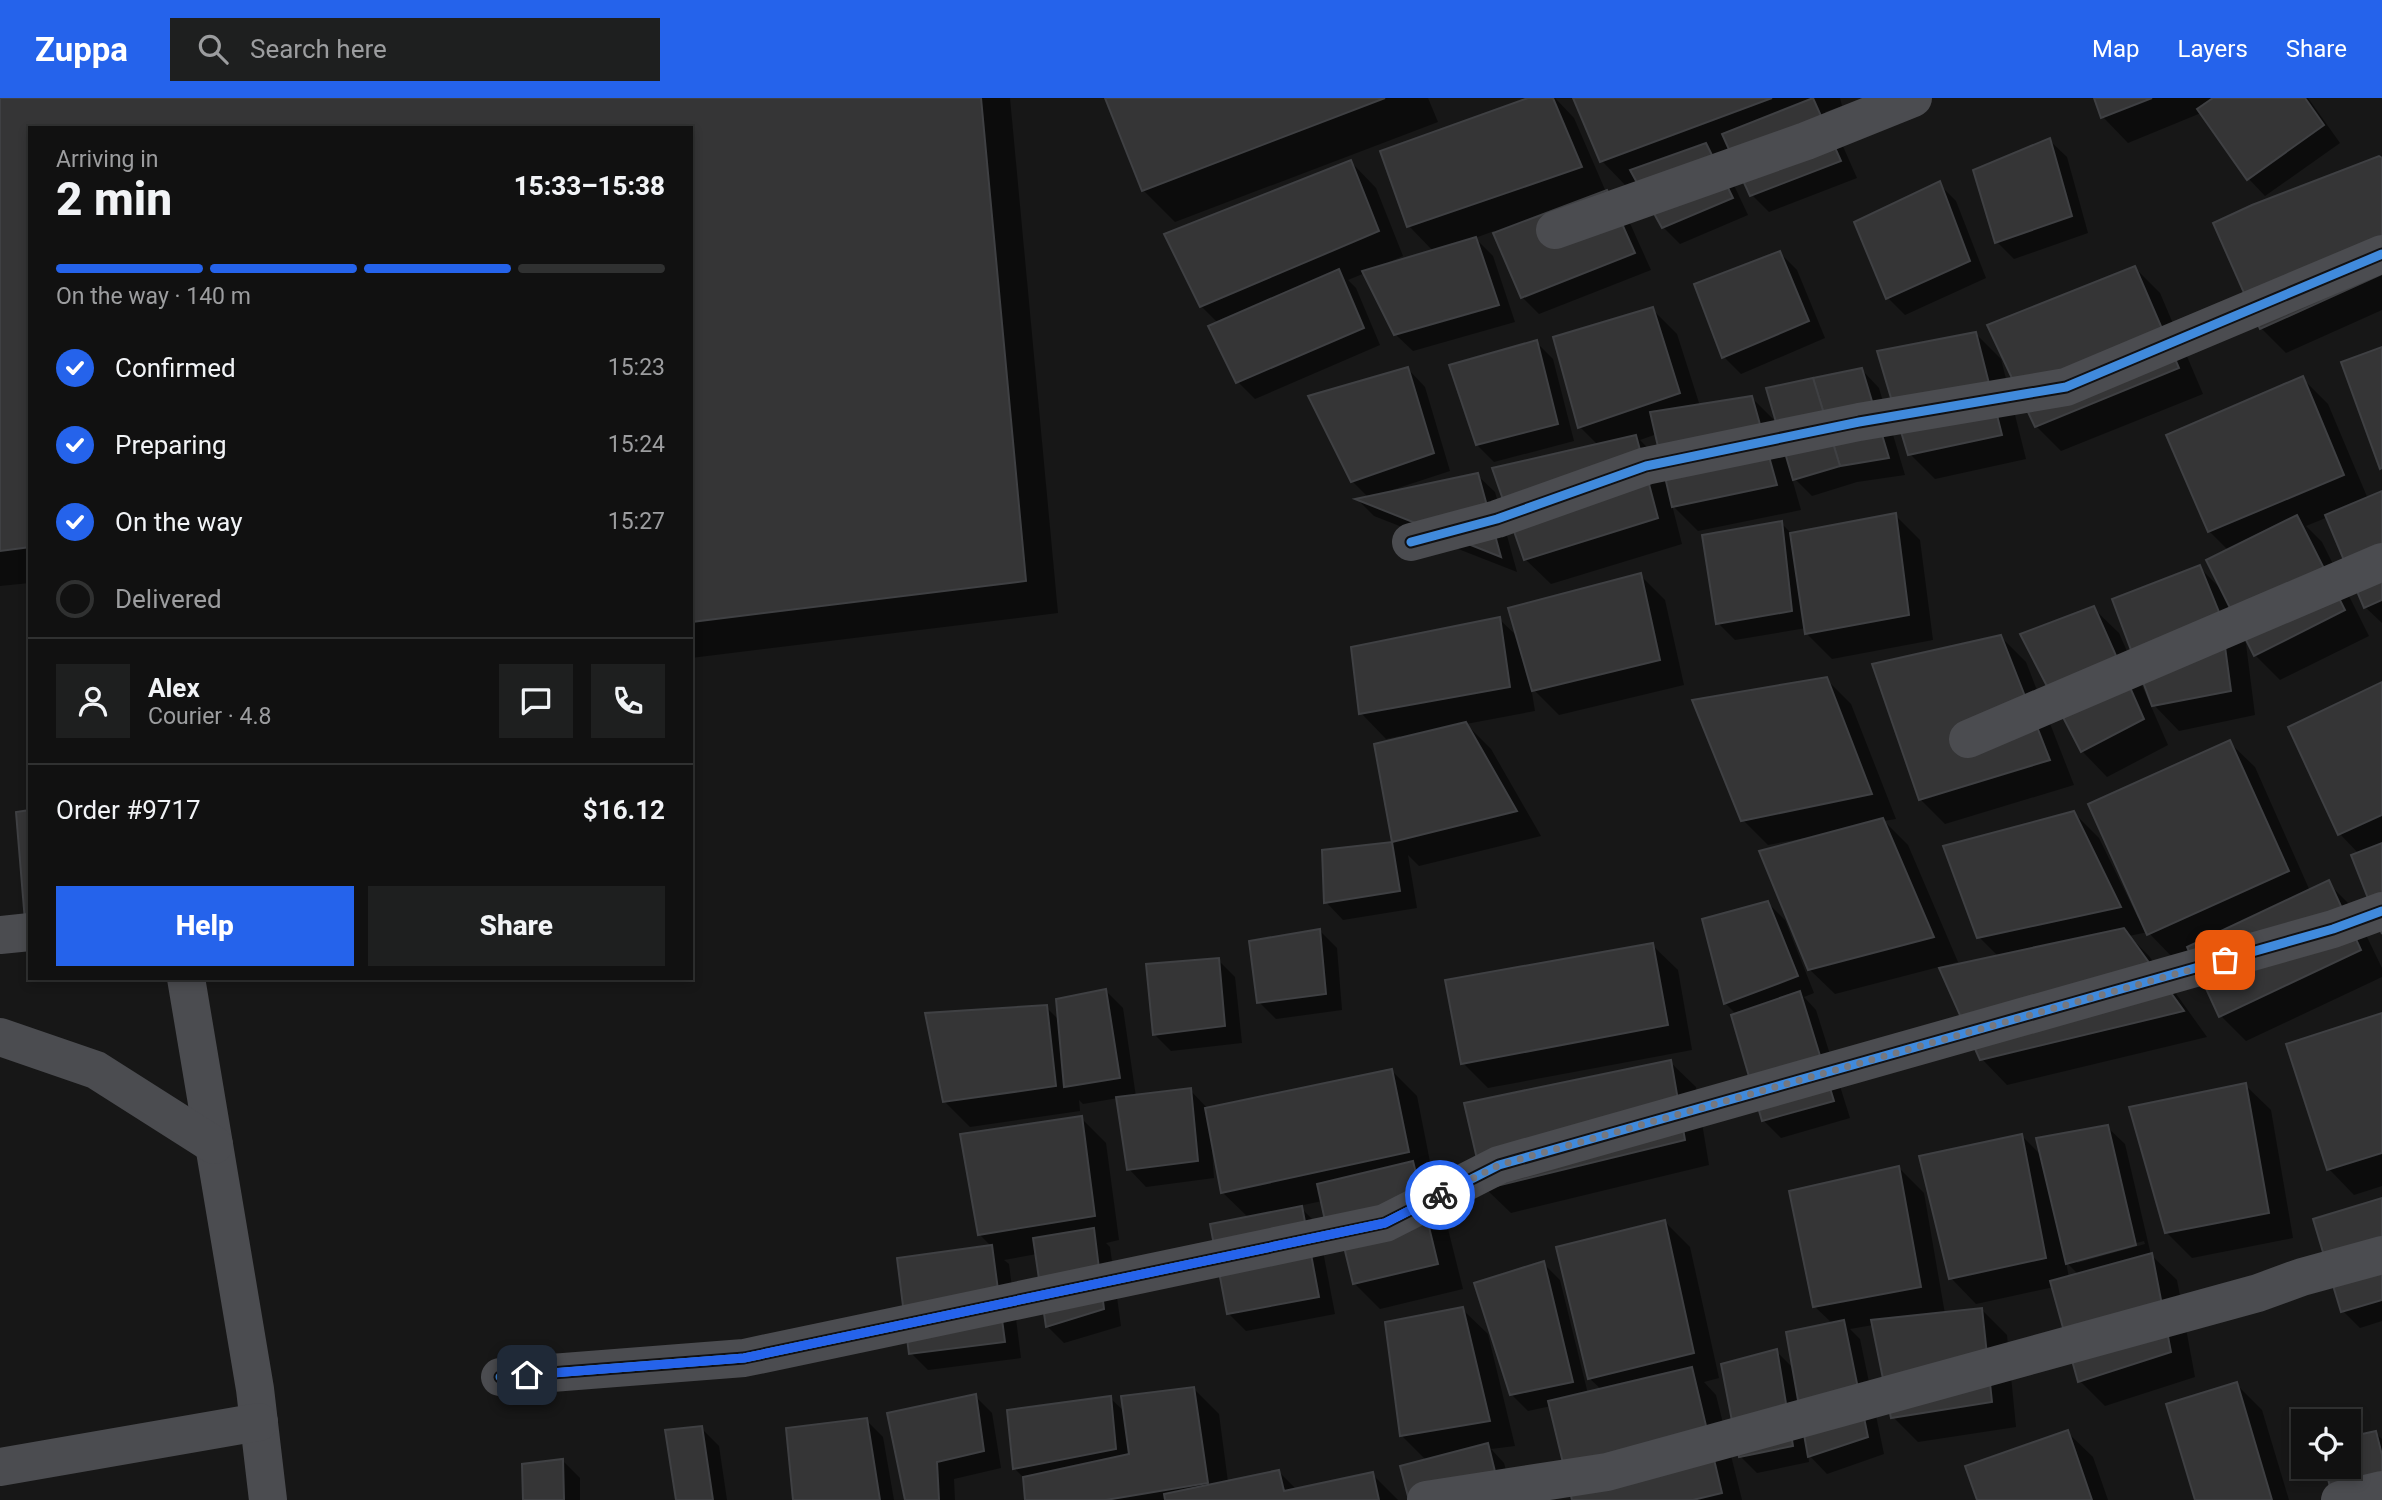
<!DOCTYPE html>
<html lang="en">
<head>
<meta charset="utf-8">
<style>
  :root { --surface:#111; --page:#1e1f1f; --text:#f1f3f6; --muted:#9c9d9f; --line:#303131; --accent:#2563eb }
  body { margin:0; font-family:Roboto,sans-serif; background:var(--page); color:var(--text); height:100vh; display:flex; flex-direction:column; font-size:26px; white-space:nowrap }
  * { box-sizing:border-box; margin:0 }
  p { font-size:23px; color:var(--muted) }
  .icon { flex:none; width:38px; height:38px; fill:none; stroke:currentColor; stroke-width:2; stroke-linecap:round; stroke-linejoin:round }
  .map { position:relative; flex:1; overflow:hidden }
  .drawer { position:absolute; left:28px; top:28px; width:665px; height:854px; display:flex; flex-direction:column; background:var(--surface); border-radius:0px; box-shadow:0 4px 10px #0003,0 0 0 2px var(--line) }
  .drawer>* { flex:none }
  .fabs { position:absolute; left:2291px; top:1311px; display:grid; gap:14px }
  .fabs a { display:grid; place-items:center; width:70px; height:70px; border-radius:0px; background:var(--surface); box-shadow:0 4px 10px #0003,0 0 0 2px var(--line); font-size:35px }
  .pin { position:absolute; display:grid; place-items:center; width:60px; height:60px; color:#fff; margin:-30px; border-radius:14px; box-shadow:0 4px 10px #0006 }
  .courier { position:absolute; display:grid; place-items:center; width:70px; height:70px; margin:-35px; border:5px solid #2563eb; border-radius:50%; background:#fff; color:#222; box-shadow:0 2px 9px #0007 }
  .overview em { font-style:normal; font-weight:800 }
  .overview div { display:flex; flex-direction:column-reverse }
  .overview { display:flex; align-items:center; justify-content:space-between; height:119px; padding:0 28px }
  h1 { font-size:46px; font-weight:800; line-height:52px }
  .bar { display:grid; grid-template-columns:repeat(4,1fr); gap:10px 7px; align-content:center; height:84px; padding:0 28px }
  .bar i { height:9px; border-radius:5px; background:var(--line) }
  .bar .selected { background:var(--accent) }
  .bar p { grid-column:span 4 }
  .line { display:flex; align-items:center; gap:18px; padding:0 28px; border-top:2px solid var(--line) }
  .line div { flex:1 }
  .round { display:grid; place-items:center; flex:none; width:74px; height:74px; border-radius:0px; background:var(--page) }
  ol { padding:0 28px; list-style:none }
  li { display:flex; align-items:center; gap:21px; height:77px }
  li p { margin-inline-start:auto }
  li .icon { padding:7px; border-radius:50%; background:var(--accent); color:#fff; stroke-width:4 }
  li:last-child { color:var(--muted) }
  li i { width:38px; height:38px; border:4px solid var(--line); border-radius:50% }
  .action { display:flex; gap:14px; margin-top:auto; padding:14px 28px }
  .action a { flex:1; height:80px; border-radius:0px; background:var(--accent); color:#fff; font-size:28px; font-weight:800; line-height:80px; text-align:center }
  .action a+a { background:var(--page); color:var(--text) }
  header { display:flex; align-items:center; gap:42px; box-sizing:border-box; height:98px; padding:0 35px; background:var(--accent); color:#fff }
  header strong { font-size:33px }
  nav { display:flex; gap:38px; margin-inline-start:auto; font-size:24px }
  .search { width:490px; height:63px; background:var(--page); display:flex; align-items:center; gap:18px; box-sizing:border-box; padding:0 24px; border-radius:0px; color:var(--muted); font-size:26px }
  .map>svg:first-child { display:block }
  .shadow { fill:#0007; fill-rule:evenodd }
  .building { fill:#353536; stroke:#3f4043; stroke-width:2 }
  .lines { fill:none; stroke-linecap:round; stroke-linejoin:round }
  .street { stroke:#4b4c50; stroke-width:38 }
  .cycleway-casing { stroke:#111113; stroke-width:13 }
  .cycleway { stroke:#408adc; stroke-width:9 }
  .done { stroke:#757880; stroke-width:7; stroke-dasharray:0 12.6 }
  .route { stroke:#2563eb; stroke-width:9 }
</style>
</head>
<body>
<header>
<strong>Zuppa</strong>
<div class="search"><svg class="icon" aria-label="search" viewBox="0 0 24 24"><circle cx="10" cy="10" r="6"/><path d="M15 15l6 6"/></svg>Search here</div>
<nav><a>Map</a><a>Layers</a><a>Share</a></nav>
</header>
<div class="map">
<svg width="2382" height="1402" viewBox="0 0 2382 1402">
  <rect width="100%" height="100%" fill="#171717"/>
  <g class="shadow">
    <polygon points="0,0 1010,0 1058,515 691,560 691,30 30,30 30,485 0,488"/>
    <polygon points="1107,0 1428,0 1438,24 1175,124 1143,92"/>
    <polygon points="1533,0 1555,0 1574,20 1606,94 1624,112 1651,172 1539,216 1522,199 1494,133 1475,140 1493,158 1515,224 1413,253 1395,236 1365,175 1348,182 1356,190 1380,247 1255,301 1238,284 1218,225 1201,208 1351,64 1376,90 1403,158 1389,164 1390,167 1434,154 1409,128 1382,55"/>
    <polygon points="1575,0 1840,0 1842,8 1825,14 1830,19 1857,80 1769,114 1752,97 1730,50 1723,64 1748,117 1680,146 1663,129 1639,84 1627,89 1602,63"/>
    <polygon points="2096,0 2308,0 2340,45 2265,98 2248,80 2201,15 2128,45 2103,19"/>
    <polygon points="2049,42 2067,59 2088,135 2014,161 1997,144"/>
    <polygon points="2382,62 2382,212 2286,255 2261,230"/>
    <polygon points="1939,86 1956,103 1986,180 1905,217 1888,200 1856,125"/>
    <polygon points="1780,155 1797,172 1825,240 1741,276 1724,259"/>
    <polygon points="2135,170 2160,195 2203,296 2061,353 2036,328"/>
    <path d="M 1652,211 L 1677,236 L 1700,308 L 1752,300 L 1779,327 L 1862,272 L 1879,290 L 1905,377 L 1857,384 L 1812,398 L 1791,377 L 1801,412 L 1698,433 L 1672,407 L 1682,446 L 1551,486 L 1525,461 L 1598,347 L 1580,329 L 1555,241 ZM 1657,336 L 1664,367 L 1640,342 Z"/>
    <polygon points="1976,236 2001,261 2026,361 1935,381 1910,356"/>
    <polygon points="1536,244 1553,261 1574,343 1494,364 1477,347"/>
    <polygon points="1408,271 1425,289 1450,373 1392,392 1393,395 1477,377 1495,394 1517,474 1374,418 1358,402 1369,400 1352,383"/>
    <polygon points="2302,280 2328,306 2368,401 2382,395 2382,525 2365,509 2328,419 2306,428 2322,444 2369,538 2280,582 2255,557 2245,535 2242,536 2246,546 2255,617 2179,633 2154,607 2199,469 2222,492 2229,453 2209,433"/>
    <polygon points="1895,417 1920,442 1933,542 1832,561 1807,536 1806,530 1735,542 1718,525 1781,425 1792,436"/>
    <polygon points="1640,477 1665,502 1684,587 1559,617 1531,589 1535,613 1466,626 1491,651 1541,738 1419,768 1408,757 1417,810 1343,822 1326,804 1324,753 1394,745 1376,647 1400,641 1400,638 1386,641 1361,615 1499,521 1519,540"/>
    <polygon points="2093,510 2119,535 2168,647 2107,679 2082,653 2022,537"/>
    <polygon points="2001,539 2026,564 2074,687 1945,726 1920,701"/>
    <polygon points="1826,581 1851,606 1896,721 1884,723 1908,747 1958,864 1835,896 1809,871 1805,740 1768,747 1743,722"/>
    <polygon points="2382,586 2382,831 2359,756 2340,736"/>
    <polygon points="2229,644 2255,669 2310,793 2328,785 2353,810 2382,870 2382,879 2246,943 2221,918 2191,853 2174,861 2148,834 2129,838 2149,858 2207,939 2007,987 1982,961 1999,859 1979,839 2074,715 2099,740 2138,820 2141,818"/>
    <polygon points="1768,805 1785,822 1814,895 1804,899 1816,912 1850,1020 1781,1040 1764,1023 1734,918 1737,917 1725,905"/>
    <polygon points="1320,833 1337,850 1342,912 1276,921 1259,904"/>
    <polygon points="1652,847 1678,872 1692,952 1488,990 1463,965"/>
    <polygon points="1218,862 1235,879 1242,945 1171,953 1154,936"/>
    <polygon points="1106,893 1123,910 1136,999 1190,992 1208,1011 1392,973 1417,998 1433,1079 1427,1080 1438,1091 1463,1191 1380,1211 1354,1185 1344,1143 1322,1103 1299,1108 1318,1127 1335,1216 1246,1233 1228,1215 1249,1120 1222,1094 1214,1050 1212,1051 1214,1080 1146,1089 1129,1071 1118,1000 1083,1006 1079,1002 1080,1013 970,1029 945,1004 1046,909 1060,923"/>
    <polygon points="2382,917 2382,1088 2354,1097 2329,1071"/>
    <polygon points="1670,964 1696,989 1709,1067 1511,1115 1485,1090"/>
    <polygon points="2245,987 2271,1012 2293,1140 2192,1160 2166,1134"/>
    <polygon points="1081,1020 1106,1045 1119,1142 1106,1145 1110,1149 1121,1228 1064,1245 1047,1228 1037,1156 1004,1162 1009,1166 1021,1260 928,1272 911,1255 992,1149 979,1136"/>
    <path d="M 2107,1029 L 2125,1046 L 2151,1157 L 2177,1182 L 2195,1279 L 2105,1308 L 2080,1283 L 2054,1189 L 1976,1206 L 1951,1180 L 2022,1038 L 2042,1058 ZM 2144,1143 L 2145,1146 L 2077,1165 L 2077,1161 ZM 2066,1164 L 2079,1177 L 2069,1180 Z"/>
    <polygon points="1899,1070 1924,1095 1945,1216 1982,1212 2007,1237 2016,1329 1918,1344 1893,1319 1873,1227 1850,1231 1860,1241 1884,1356 1827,1376 1808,1356 1809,1364 1757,1375 1740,1358 1776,1253 1794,1271 1833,1226 1814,1208"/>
    <polygon points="2382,1102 2382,1223 2360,1230 2343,1213"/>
    <polygon points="1665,1124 1690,1149 1719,1280 1704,1284 1716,1297 1742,1402 1574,1402 1551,1308 1528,1313 1511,1296 1543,1165 1560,1182 1588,1296 1602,1292 1589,1280"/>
    <polygon points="1462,1211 1488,1236 1515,1348 1491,1351 1504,1365 1514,1402 1427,1363 1401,1337"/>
    <polygon points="2236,1286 2262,1312 2289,1402 2197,1402"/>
    <polygon points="1193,1290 1219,1316 1228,1384 1279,1374 1297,1392 1372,1376 1398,1402 1027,1402 1025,1381 1014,1370 1110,1300 1126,1315"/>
    <polygon points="975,1298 992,1315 1001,1370 954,1381 955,1402 907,1402"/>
    <polygon points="866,1322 883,1339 894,1402 795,1402"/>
    <polygon points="701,1330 719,1348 727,1402 678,1402"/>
    <polygon points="2067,1334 2093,1359 2108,1402 1979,1402"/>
    <polygon points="2375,1335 2382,1341 2382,1402 2348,1368"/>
    <polygon points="562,1362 580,1380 580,1402 524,1402"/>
  </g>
  <g class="building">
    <polygon points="0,0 981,0 1026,483 691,524 691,30 30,30 30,449 0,453"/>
    <polygon points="1105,0 1385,0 1142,93"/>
    <polygon points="1528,0 1553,0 1582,69 1407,129 1380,53"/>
    <polygon points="1573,0 1772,0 1600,64"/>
    <polygon points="1813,0 1841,63 1750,98 1722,36"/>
    <polygon points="2094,0 2152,0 2101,20"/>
    <polygon points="2213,0 2305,0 2324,27 2247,82 2197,11"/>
    <polygon points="2050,40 2072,118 1995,145 1973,72"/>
    <polygon points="1706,45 1733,100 1662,130 1630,72"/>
    <polygon points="2379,58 2382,60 2382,176 2260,231 2213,125 2252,107"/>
    <polygon points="1351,62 1379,133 1200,209 1164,136"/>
    <polygon points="1940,83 1970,163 1886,201 1854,124"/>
    <polygon points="1607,92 1635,155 1521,200 1493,135"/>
    <polygon points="1476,139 1499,207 1394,237 1362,173"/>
    <polygon points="1780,153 1809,223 1722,260 1694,186"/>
    <polygon points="2135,168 2179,270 2035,329 1987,227"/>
    <polygon points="1339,171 1364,230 1236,285 1208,228"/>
    <polygon points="1653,209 1680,295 1578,330 1553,239"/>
    <polygon points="1976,234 2002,337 1908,357 1877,253"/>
    <polygon points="1537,242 1558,326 1476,347 1449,267"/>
    <polygon points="2382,249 2382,370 2380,371 2341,264"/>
    <polygon points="1408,269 1434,355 1351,384 1308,298"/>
    <polygon points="1862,270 1889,360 1840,368 1813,280"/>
    <polygon points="2303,278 2344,377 2208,434 2166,337"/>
    <polygon points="1813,280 1840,368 1793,382 1766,290"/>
    <polygon points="1752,298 1777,387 1672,409 1650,314"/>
    <polygon points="1636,337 1658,420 1524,462 1492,370"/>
    <polygon points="1478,375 1501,459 1355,401"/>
    <polygon points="2382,393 2382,502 2364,510 2325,417"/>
    <polygon points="1896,415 1909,517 1805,536 1790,435"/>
    <polygon points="2297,417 2345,512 2254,558 2206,462"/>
    <polygon points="1782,423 1792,513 1716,526 1702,437"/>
    <polygon points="2200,467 2221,519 2231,593 2152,608 2112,501"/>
    <polygon points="1641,475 1660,562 1532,593 1508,510"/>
    <polygon points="2094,508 2144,621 2081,654 2020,536"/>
    <polygon points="1500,519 1510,589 1359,616 1351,549"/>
    <polygon points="2001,537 2050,662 1919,702 1872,566"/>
    <polygon points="1827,579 1872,696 1741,723 1692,602"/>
    <polygon points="2382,584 2382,717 2338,737 2288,629"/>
    <polygon points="1466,624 1517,713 1392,744 1374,646"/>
    <polygon points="2230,642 2289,773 2147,837 2088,706"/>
    <polygon points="30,712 30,822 25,823 16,714"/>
    <polygon points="2074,713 2121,809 1977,840 1943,748"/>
    <polygon points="1883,720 1934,839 1808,872 1759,753"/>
    <polygon points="1392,744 1400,793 1324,805 1322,752"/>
    <polygon points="2382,745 2382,836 2351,757"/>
    <polygon points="2329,782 2361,852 2219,919 2187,849"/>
    <polygon points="1768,803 1798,878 1724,906 1702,821"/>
    <polygon points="2124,830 2184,913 1980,962 1939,870"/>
    <polygon points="1320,831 1326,896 1257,905 1249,843"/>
    <polygon points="1653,845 1668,927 1461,966 1445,882"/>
    <polygon points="1219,860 1225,928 1153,937 1146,866"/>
    <polygon points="1106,891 1120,980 1064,989 1056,901"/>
    <polygon points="1800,893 1834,1003 1762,1023 1731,917"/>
    <polygon points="1047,907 1056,988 943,1004 925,915"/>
    <polygon points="2382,915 2382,1055 2327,1072 2286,946"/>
    <polygon points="1671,962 1685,1042 1484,1091 1464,1005"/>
    <polygon points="1392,971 1409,1054 1221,1095 1205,1010"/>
    <polygon points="2246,985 2269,1115 2165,1135 2129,1009"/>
    <polygon points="1191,990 1198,1063 1127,1072 1116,999"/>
    <polygon points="1082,1018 1095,1118 978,1137 960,1036"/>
    <polygon points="2108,1027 2136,1147 2066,1166 2036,1040"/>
    <polygon points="2022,1036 2046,1160 1949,1181 1919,1058"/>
    <polygon points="1413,1063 1438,1166 1353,1186 1338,1124 1326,1127 1317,1086"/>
    <polygon points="1899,1068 1921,1189 1813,1209 1789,1093"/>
    <polygon points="2382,1100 2382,1202 2341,1214 2313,1121"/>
    <polygon points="1302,1108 1319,1199 1227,1216 1210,1126"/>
    <polygon points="1665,1122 1694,1255 1588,1281 1556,1149"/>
    <polygon points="1094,1130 1104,1211 1046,1229 1033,1140"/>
    <polygon points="992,1147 1005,1244 909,1256 897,1160"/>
    <polygon points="2152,1155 2171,1254 2078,1284 2050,1183"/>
    <polygon points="1544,1163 1573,1284 1510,1297 1474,1185"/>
    <polygon points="1463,1209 1490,1323 1400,1338 1385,1224"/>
    <polygon points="1982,1210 1992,1304 1891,1320 1871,1222"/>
    <polygon points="1844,1222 1868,1339 1808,1359 1786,1234"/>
    <polygon points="1777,1251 1793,1348 1739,1359 1721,1266"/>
    <polygon points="1692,1269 1722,1395 1693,1402 1572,1402 1548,1303"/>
    <polygon points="2237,1284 2272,1402 2195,1402 2166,1306"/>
    <polygon points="1194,1289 1208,1385 1106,1402 1025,1402 1023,1379 1129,1356 1121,1298"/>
    <polygon points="976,1296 984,1353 937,1364 939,1402 905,1402 887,1315"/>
    <polygon points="1111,1298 1116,1351 1013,1371 1007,1312"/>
    <polygon points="867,1320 880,1402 793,1402 786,1330"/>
    <polygon points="702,1328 713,1402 676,1402 665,1332"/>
    <polygon points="2068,1332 2092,1402 1977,1402 1965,1368"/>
    <polygon points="2376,1333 2382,1357 2382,1402 2333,1402 2325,1368 2348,1368 2348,1339"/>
    <polygon points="1488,1345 1502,1402 1409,1402 1400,1368"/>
    <polygon points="563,1361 564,1402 523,1402 522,1366"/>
    <polygon points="1279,1372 1284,1393 1373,1374 1379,1402 1165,1402 1164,1396"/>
  </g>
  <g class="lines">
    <g class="street">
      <polyline points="1555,132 1806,43 1913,0"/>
      <polyline points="1411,444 1497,421 1646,368 1859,324 2066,289 2382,156"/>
      <polyline points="1968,641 2382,464"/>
      <polyline points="0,837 30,834"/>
      <polyline points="186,880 255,1291 268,1402"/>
      <polyline points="0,939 96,972 214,1047"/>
      <polyline points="500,1279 744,1260 1385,1125 1499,1067 2333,831 2382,813"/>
      <polyline points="0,1369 259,1324"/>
      <polyline points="1426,1402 1607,1374 2258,1195 2302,1179 2382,1157"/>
      <polyline points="2340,1402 2382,1392"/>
    </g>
    <g class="cycleway-casing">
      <g id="cycleway">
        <polyline points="1411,444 1497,421 1646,368 1859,324 2066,289 2382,156"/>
        <polyline points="500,1279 744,1260 1385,1125 1499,1067 2333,831 2382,813"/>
      </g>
    </g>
    <use href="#cycleway" class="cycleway"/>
  </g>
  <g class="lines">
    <polyline class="done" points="1440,1097 1499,1067 2225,862"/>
    <polyline class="route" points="527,1277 744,1260 1385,1125 1440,1097"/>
  </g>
</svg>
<div class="fabs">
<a><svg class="icon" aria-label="locate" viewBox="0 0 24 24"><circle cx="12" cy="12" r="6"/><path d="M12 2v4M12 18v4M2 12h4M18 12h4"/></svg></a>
</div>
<div class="pin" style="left:2225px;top:862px;background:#ea580c"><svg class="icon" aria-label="bag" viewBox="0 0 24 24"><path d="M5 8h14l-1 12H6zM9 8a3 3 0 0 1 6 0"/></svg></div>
<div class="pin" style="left:527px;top:1277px;background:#1f2937"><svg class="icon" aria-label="home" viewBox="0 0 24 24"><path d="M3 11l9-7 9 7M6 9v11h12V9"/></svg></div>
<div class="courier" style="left:1440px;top:1097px"><svg class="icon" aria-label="bike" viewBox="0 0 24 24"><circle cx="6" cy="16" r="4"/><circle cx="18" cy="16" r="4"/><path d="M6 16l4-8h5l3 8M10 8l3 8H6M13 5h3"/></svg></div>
<section class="drawer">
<div class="overview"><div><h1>2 min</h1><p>Arriving in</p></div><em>15:33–15:38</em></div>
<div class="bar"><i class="selected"></i><i class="selected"></i><i class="selected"></i><i></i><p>On the way · 140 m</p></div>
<ol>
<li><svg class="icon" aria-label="check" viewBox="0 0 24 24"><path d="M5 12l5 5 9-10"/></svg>Confirmed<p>15:23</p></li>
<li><svg class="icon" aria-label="check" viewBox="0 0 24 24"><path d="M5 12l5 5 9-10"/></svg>Preparing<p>15:24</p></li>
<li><svg class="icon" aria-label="check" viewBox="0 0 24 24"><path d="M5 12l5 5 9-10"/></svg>On the way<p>15:27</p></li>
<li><i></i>Delivered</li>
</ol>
<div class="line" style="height:126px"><a class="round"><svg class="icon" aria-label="person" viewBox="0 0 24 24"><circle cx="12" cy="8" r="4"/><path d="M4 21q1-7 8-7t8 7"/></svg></a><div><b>Alex</b><p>Courier · 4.8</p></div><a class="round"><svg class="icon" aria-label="chat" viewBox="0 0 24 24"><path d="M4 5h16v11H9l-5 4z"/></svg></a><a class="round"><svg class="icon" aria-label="phone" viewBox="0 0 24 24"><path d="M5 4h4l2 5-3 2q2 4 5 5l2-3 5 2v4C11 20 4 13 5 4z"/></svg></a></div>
<div class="line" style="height:91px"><div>Order #9717</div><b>$16.12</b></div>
<div class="action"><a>Help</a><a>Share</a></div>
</section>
</div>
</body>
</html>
